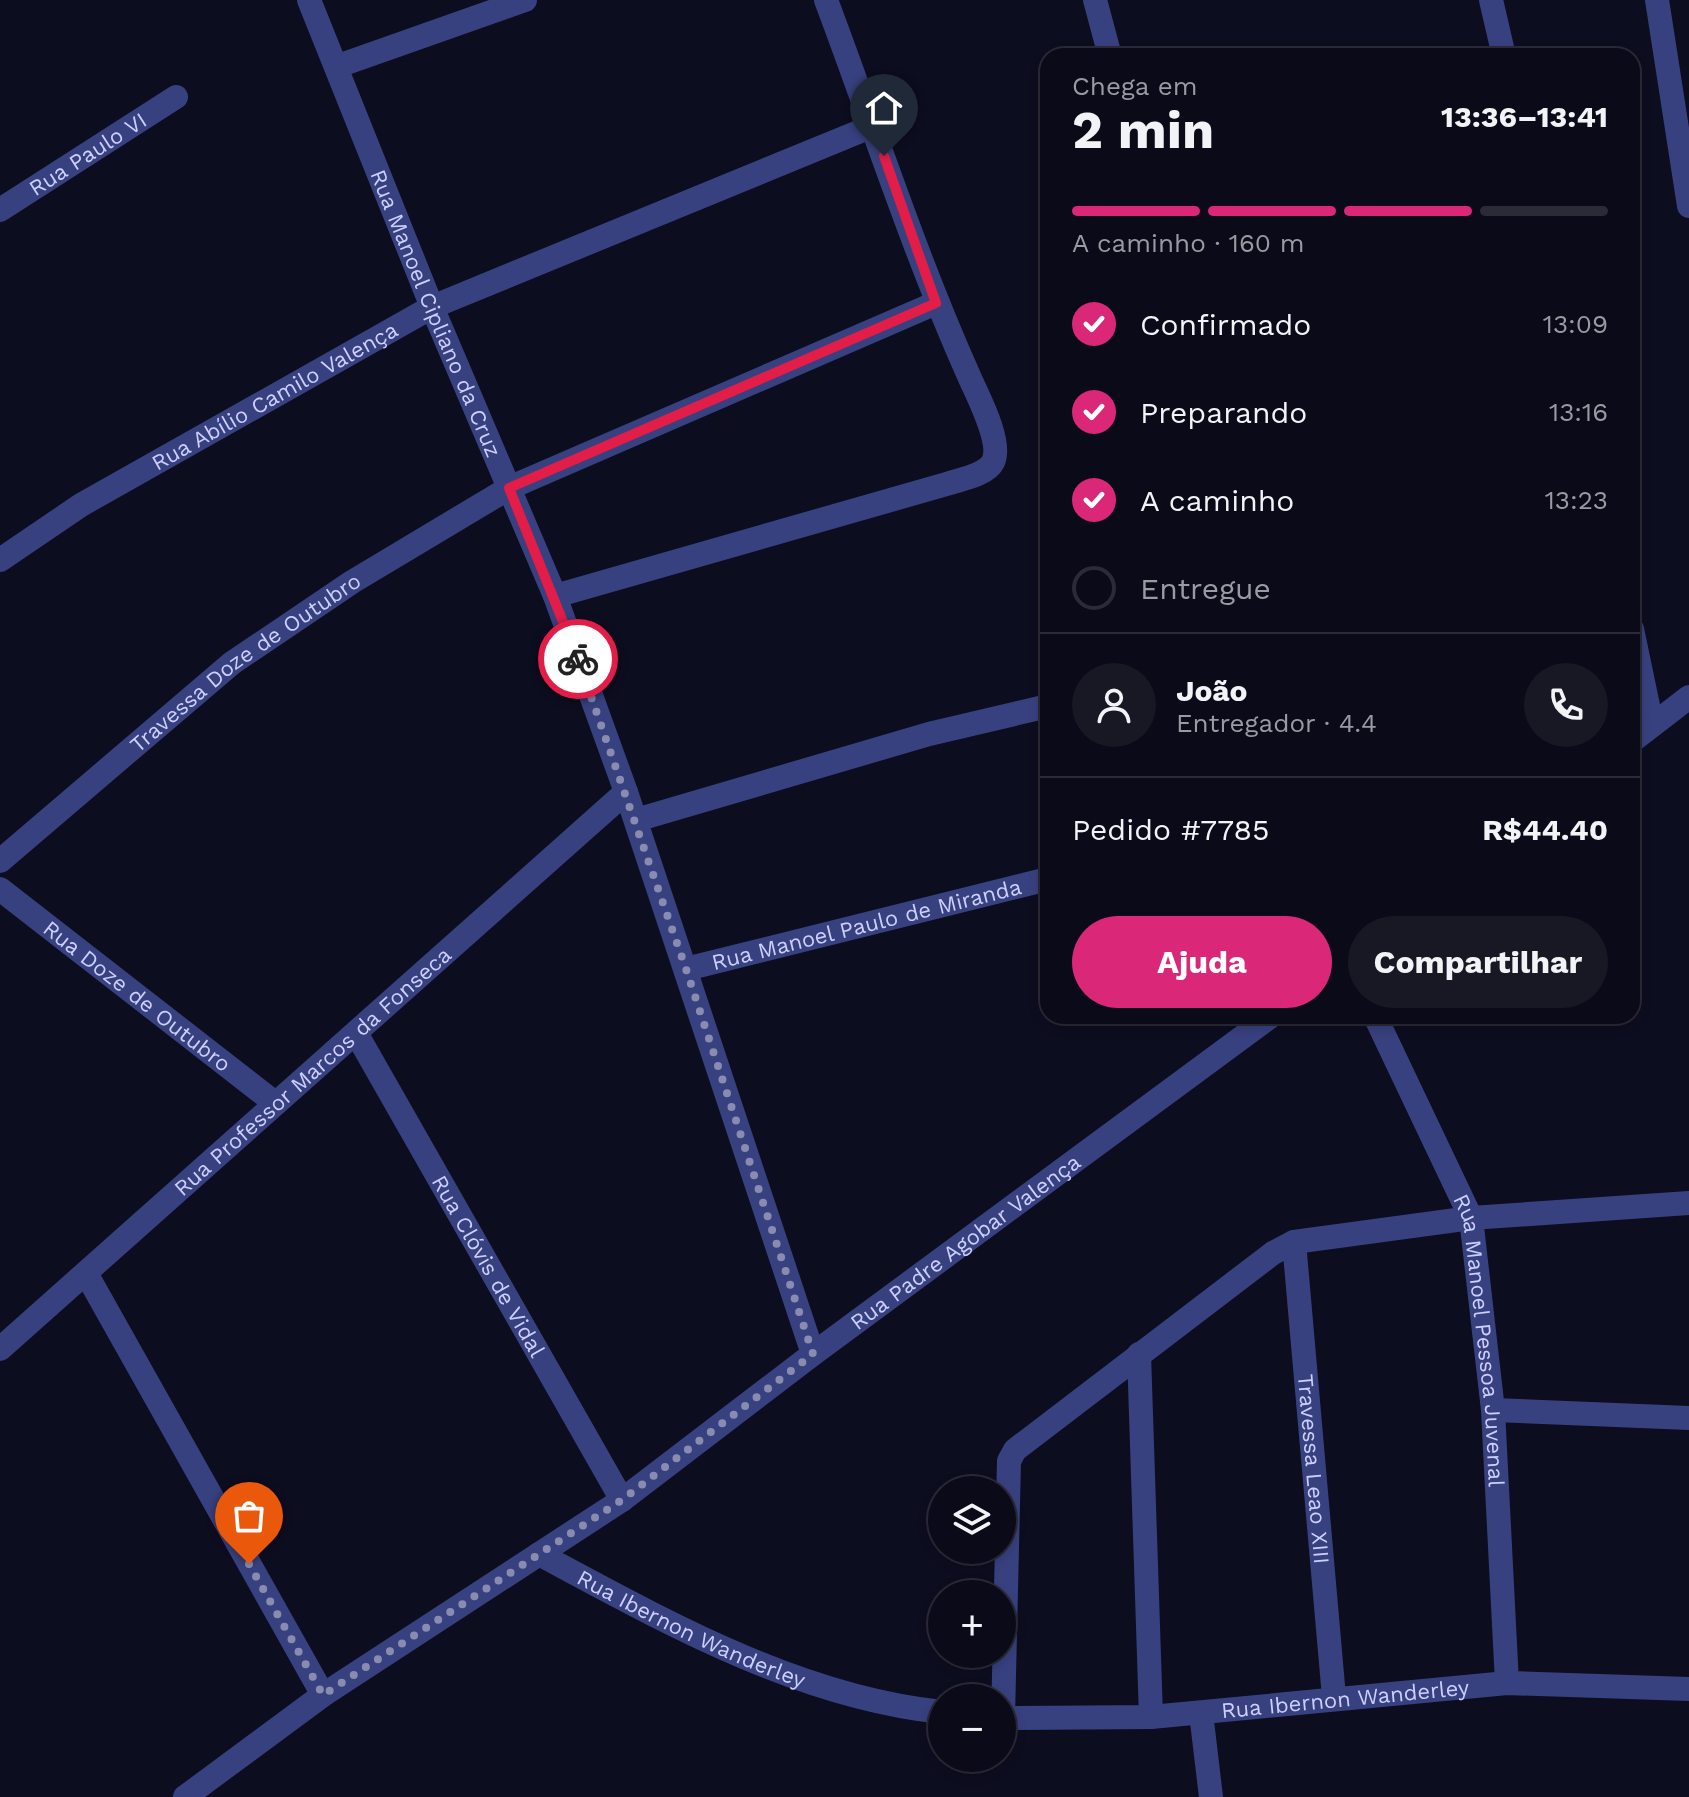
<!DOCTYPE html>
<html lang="pt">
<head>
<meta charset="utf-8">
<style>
  :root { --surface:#0a0a18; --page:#181825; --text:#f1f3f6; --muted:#999aa2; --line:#2a2b37; --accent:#db2777 }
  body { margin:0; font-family:"Work Sans",sans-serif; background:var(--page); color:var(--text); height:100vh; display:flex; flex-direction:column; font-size:30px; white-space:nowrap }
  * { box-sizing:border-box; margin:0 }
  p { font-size:26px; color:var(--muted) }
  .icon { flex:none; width:44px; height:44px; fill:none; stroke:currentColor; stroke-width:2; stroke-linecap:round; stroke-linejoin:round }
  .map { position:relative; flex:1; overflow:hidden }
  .details { position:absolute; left:1040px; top:48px; width:600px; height:976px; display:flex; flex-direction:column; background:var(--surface); border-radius:24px; box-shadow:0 4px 12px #0003,0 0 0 2px var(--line) }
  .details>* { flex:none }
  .fabs { position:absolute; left:928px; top:1476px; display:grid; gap:16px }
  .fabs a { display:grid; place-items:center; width:88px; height:88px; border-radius:50%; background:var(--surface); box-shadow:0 4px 12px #0003,0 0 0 2px var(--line); font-size:40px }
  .pin { position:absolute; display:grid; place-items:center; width:68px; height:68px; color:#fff; margin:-82px -34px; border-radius:50% 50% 50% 0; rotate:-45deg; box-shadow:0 0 8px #0007 }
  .pin .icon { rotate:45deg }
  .courier { position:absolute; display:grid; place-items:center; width:80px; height:80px; margin:-40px; border:6px solid #e11d48; border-radius:50%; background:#fff; color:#222; box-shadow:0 2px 10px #0007 }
  .summary em { font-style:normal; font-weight:700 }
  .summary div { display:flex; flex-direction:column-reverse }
  .summary { display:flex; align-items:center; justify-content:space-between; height:136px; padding:0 32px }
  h1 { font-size:52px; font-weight:700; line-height:60px }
  .bar { display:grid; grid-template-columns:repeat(4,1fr); gap:12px 8px; align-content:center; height:96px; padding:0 32px }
  .bar i { height:10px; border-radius:6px; background:var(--line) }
  .bar .selected { background:var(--accent) }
  .bar p { grid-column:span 4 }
  .line { display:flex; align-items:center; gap:20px; padding:0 32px; border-top:2px solid var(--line) }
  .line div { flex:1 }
  .round { display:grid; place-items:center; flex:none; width:84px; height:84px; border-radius:42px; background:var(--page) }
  ol { padding:0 32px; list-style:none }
  li { display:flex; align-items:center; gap:24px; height:88px }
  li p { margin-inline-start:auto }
  li .icon { padding:8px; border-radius:50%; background:var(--accent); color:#fff; stroke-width:4 }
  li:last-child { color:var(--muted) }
  li i { width:44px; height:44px; border:4px solid var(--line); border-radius:50% }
  .primary-button { display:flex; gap:16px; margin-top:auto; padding:16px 32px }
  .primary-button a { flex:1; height:92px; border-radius:48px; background:var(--accent); color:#fff; font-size:32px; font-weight:700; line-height:92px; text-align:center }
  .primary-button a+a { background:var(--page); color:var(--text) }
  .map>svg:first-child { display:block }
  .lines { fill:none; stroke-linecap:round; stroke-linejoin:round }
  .minor { stroke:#38417f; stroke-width:24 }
  .done { stroke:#898bb1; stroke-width:8; stroke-dasharray:0 14.4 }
  .route { stroke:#e11d48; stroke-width:10 }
  .labels { text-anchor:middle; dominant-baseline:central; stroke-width:6; stroke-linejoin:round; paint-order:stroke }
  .street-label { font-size:22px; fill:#cccfff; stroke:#0d0d20 }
</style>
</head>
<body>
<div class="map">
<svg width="1689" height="1797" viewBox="0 0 1689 1797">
  <rect width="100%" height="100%" fill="#0d0d20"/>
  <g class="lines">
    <g class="minor">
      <path id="s1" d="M 309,0 L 432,307 L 555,596 L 626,792 L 813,1354"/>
      <polyline points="1095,0 1110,56"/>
      <polyline points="1491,0 1504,56"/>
      <polyline points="1657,0 1689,206"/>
      <polyline points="338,66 525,0"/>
      <path id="s2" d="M 0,210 L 176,97"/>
      <path id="s3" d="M 0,560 L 81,505 L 432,307 L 873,126"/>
      <path d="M 555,596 L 950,483 C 962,479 986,475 993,462 C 1003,442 977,395 969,376 C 914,253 873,125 826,0"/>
      <polyline points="1632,629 1652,725"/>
      <polyline points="1632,741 1689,697"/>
      <polyline points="636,820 929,734 1048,706"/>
      <path id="s4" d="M 0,861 L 232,663 L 352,582 L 509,488 L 936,303"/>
      <path id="s5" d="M 0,889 L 275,1103"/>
      <path id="s6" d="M 686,969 L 1048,879"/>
      <path id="s7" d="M 1375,1016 L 1471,1218 L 1493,1410 L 1507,1683"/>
      <path id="s8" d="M 356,1033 L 622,1500"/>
      <path id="s9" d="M 1294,1242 L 1334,1697"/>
      <polyline points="87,1275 323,1695"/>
      <path id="s10" d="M 0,1349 L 626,792"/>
      <polyline points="1139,1354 1151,1717"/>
      <polyline points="1493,1410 1689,1418"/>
      <path id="s11" d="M 539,1554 C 664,1621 798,1697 942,1712"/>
      <polyline points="1201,1713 1211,1797"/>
      <path id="s12" d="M 1002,1718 L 1151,1717 L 1507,1683 L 1689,1689"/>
      <polyline points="1003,1718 1009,1461 1015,1450 1273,1253 1294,1242 1471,1218 1689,1203"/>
      <path id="s13" d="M 185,1797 L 323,1695 L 622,1500 L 813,1354 L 1271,1016"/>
    </g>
  </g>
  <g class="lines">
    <polyline class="done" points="249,1564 323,1695 622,1500 813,1354 686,969 578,659"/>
    <polyline class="route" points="578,659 509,488 936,303 884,156"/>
  </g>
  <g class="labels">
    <g class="street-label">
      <text stroke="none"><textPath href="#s2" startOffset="104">Rua Paulo VI</textPath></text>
      <text stroke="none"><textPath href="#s1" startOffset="338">Rua Manoel Cipliano da Cruz</textPath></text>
      <text stroke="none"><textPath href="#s3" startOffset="320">Rua Abílio Camilo Valença</textPath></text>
      <text stroke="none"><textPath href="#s4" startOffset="316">Travessa Doze de Outubro</textPath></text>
      <text stroke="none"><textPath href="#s6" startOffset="186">Rua Manoel Paulo de Miranda</textPath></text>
      <text stroke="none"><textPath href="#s5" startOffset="174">Rua Doze de Outubro</textPath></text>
      <text stroke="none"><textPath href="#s10" startOffset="418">Rua Professor Marcos da Fonseca</textPath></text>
      <text stroke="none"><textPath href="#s13" startOffset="958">Rua Padre Agobar Valença</textPath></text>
      <text stroke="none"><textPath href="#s8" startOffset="268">Rua Clóvis de Vidal</textPath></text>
      <text stroke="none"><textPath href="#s7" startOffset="346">Rua Manoel Pessoa Juvenal</textPath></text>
      <text stroke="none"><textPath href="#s9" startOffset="228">Travessa Leao XIII</textPath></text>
      <text stroke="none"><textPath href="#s11" startOffset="170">Rua Ibernon Wanderley</textPath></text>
      <text stroke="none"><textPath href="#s12" startOffset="344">Rua Ibernon Wanderley</textPath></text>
    </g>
  </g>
</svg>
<div class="fabs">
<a><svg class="icon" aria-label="layers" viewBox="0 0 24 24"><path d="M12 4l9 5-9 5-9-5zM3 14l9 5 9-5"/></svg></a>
<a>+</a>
<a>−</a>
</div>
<div class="pin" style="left:249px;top:1564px;background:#ea580c"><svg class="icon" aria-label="bag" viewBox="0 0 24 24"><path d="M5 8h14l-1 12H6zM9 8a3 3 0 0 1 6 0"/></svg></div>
<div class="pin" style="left:884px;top:156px;background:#1f2937"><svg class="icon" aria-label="home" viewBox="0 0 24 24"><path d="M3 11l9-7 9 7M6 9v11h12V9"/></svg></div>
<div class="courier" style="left:578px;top:659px"><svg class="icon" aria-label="bike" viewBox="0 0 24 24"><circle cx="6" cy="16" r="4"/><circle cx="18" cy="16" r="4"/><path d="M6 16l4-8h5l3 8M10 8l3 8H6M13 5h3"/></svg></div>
<section class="details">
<div class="summary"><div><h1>2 min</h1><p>Chega em</p></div><em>13:36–13:41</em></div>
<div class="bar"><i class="selected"></i><i class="selected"></i><i class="selected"></i><i></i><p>A caminho · 160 m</p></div>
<ol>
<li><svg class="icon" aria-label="check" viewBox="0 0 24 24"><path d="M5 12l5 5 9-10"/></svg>Confirmado<p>13:09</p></li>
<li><svg class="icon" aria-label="check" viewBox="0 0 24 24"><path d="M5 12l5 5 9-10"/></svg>Preparando<p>13:16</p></li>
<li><svg class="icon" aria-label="check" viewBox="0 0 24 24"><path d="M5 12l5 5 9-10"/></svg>A caminho<p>13:23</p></li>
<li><i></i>Entregue</li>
</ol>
<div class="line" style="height:144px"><a class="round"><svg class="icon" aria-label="person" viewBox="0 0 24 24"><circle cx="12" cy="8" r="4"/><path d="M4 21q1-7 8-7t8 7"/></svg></a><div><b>João</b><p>Entregador · 4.4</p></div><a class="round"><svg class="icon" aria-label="phone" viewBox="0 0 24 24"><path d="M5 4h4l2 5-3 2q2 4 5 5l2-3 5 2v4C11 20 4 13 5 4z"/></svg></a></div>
<div class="line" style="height:104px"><div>Pedido #7785</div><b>R$44.40</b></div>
<div class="primary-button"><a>Ajuda</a><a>Compartilhar</a></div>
</section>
</div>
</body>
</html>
